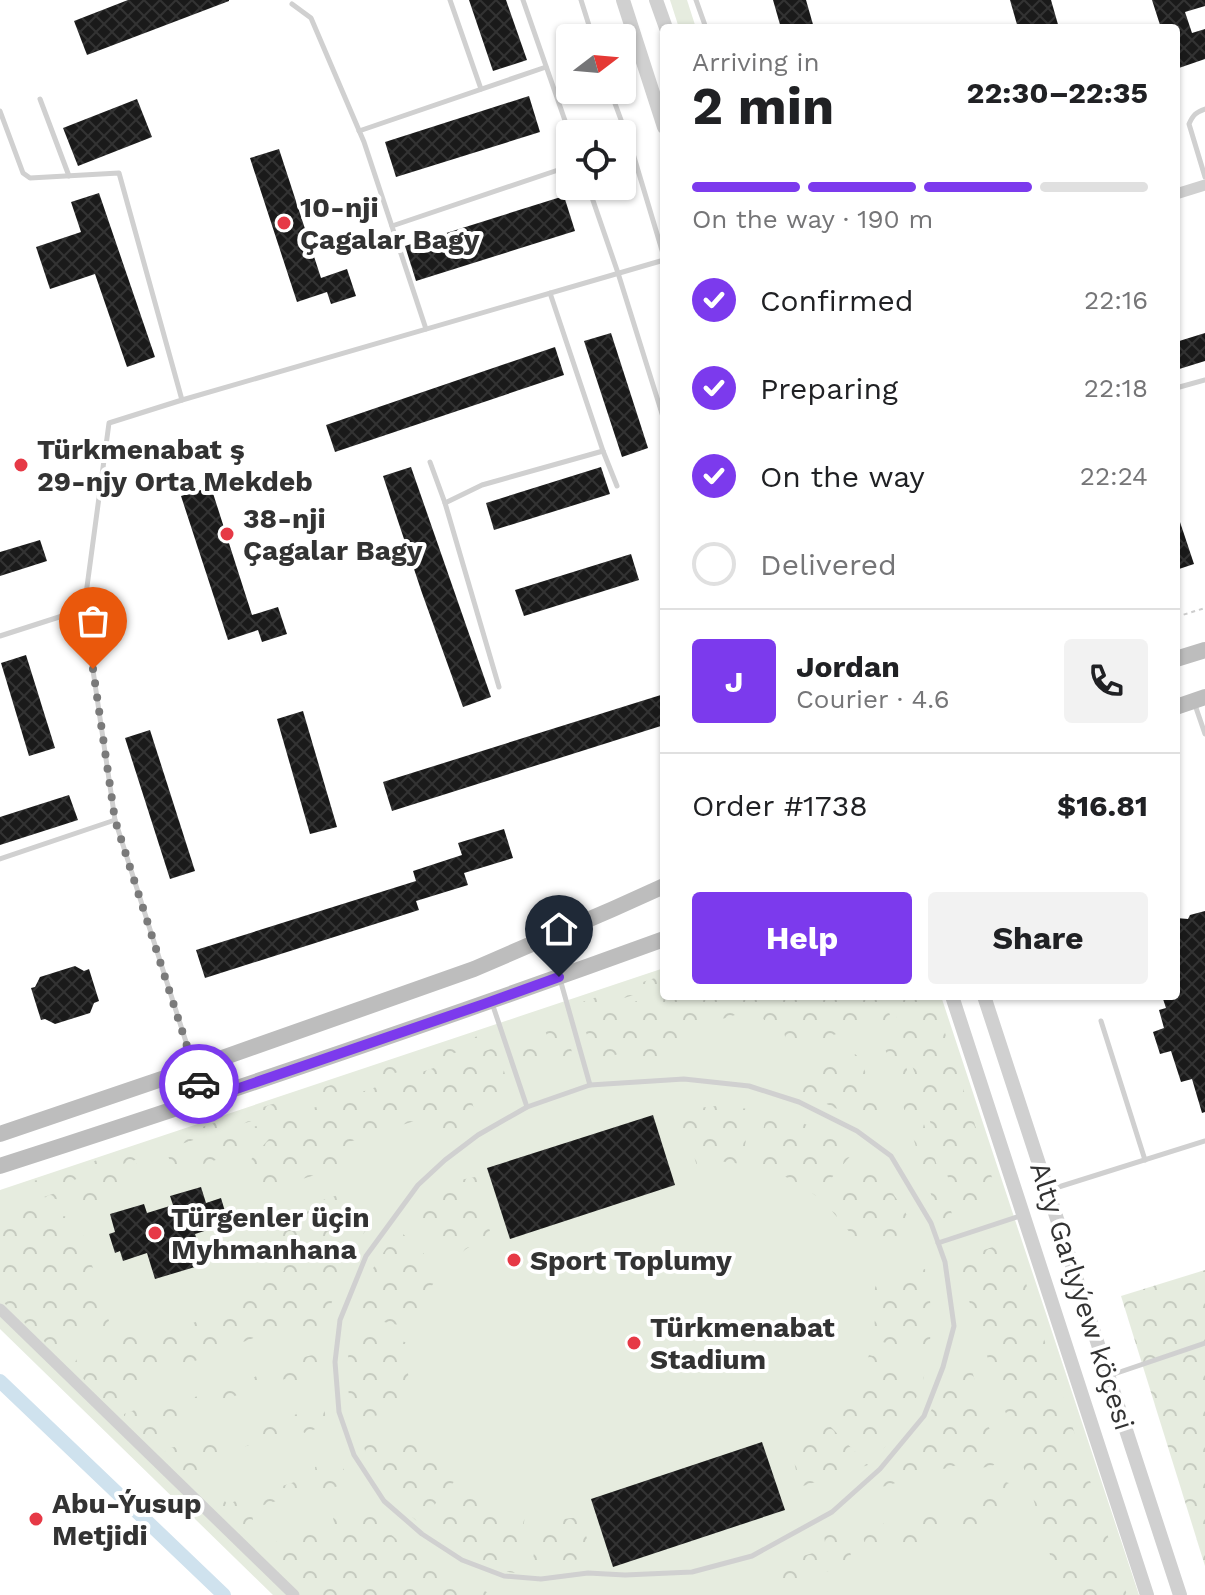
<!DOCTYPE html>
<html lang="en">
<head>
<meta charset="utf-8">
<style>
  :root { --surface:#fff; --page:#f2f2f2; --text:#202124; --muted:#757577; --line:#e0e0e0; --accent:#7c3aed }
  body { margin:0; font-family:"Work Sans",sans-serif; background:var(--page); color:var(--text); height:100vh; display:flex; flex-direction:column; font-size:30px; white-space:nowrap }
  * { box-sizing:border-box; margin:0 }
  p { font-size:26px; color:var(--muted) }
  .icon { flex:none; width:44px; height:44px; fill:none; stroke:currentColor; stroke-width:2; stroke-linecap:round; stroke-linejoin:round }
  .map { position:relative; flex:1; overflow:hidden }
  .side { position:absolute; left:660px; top:24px; width:520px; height:976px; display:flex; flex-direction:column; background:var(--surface); border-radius:8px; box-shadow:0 2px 6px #0004 }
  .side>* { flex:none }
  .needle { width:52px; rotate:74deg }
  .controls { position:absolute; left:556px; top:24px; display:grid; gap:16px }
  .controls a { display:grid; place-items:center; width:80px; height:80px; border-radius:8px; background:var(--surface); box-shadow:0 2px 6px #0004; font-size:40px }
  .pin { position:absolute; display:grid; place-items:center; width:68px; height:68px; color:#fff; margin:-82px -34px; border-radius:50% 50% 50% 0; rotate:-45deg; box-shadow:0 0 8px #0007 }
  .pin .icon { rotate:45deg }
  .courier { position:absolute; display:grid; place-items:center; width:80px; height:80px; margin:-40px; border:6px solid #7c3aed; border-radius:50%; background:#fff; color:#222; box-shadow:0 2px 10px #0007 }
  .headline em { font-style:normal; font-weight:700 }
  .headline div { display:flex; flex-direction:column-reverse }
  .headline { display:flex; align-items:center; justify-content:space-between; height:136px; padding:0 32px }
  h1 { font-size:52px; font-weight:700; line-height:60px }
  .bar { display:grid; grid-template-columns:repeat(4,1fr); gap:12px 8px; align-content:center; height:96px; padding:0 32px }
  .bar i { height:10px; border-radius:6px; background:var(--line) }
  .bar .current { background:var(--accent) }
  .bar p { grid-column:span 4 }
  .line { display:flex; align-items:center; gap:20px; padding:0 32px; border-top:2px solid var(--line) }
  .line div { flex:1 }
  .round { display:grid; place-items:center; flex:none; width:84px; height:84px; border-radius:8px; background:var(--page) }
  ol { padding:0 32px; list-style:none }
  li { display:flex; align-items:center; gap:24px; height:88px }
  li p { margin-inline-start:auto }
  li .icon { padding:8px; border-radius:50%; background:var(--accent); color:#fff; stroke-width:4 }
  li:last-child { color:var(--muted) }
  li i { width:44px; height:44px; border:4px solid var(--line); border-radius:50% }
  .button { display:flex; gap:16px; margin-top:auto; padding:16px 32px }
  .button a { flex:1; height:92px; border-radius:8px; background:var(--accent); color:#fff; font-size:32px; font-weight:700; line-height:92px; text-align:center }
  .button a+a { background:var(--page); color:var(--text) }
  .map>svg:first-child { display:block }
  .grass { fill:#e6ecdf }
  .forest { fill:url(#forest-crowns) }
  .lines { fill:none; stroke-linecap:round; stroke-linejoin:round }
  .canal { stroke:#cfe2ee; stroke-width:14 }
  .building { fill:url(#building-cross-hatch) }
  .path { stroke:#cdcdcd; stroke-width:2; stroke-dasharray:4 4; stroke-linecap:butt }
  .service { stroke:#d0d0d0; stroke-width:5 }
  .minor { stroke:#d0d0d0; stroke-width:11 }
  .tertiary { stroke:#d0d0d0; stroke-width:14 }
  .secondary { stroke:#bdbdbd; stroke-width:16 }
  .done { stroke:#7a7a7a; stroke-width:8; stroke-dasharray:0 14.4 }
  .route { stroke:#7c3aed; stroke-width:10 }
  .poi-dot { fill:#e63946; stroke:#fff; stroke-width:3 }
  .labels { text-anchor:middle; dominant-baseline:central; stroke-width:8; stroke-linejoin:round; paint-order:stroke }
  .poi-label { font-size:28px; font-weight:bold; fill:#333; stroke:#fff; text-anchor:start }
  .street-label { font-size:28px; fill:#333; stroke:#fff }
</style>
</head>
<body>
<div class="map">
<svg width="1205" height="1595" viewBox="0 0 1205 1595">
  <defs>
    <pattern id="forest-crowns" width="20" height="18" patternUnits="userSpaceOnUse" patternTransform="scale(2)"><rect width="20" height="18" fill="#e6ecdf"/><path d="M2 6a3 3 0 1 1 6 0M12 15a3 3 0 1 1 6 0" fill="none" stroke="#c6cbc0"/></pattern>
    <pattern id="building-cross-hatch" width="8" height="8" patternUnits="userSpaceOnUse" patternTransform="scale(2)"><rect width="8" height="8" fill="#1a1a1a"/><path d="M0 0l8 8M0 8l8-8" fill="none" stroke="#333"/></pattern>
  </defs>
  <rect width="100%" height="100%" fill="#fff"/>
  <g class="grass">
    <polygon points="670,0 687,0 696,28 679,28"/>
    <polygon points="664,968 664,996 941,996 1139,1595 273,1595 0,1329 0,1190"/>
  </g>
  <g class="forest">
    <polygon points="664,975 664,985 575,1014 573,1005"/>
    <polygon points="664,992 664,996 884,996 953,1217 938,1219 933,1214 930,1209 935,1207 876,1020 788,1051 783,1027 769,1027 760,1014 754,1009 678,1033 683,1051 682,1055 650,1065 640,1063 635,1049 602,1059 597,1059 593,1055 582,1019"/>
    <polygon points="890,996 933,996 1000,1202 960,1215"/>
    <polygon points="563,1024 574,1058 557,1065 545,1030"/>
    <polygon points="496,1030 499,1038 300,1105 310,1092"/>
    <polygon points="532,1033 544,1068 528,1074 516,1040"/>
    <polygon points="497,1047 509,1088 472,1102 477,1119 472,1122 438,1135 430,1116 349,1142 354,1160 352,1163 259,1193 254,1189 247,1164 289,1116"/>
    <path d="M 855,1054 L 861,1059 L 880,1117 L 879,1123 C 874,1126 873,1127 867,1126 C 857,1125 848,1115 839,1110 C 820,1100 799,1092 778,1087 L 776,1083 Z"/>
    <polygon points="288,1099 273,1114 166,1149 162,1140"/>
    <polygon points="716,1106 751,1109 742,1164 718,1161 697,1166 686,1131 664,1123 672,1111"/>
    <path d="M 767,1110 C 799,1119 827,1133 853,1153 L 816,1196 C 799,1181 778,1172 756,1168 Z"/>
    <polygon points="265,1123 241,1152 181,1171 177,1171 173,1168 168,1156"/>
    <polygon points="134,1148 138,1159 31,1194 0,1192"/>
    <path d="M 865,1162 C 885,1180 900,1202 913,1226 L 910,1231 L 867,1246 L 861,1246 L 827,1205 Z"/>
    <path d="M 139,1163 C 142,1173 146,1179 137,1187 L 85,1204 L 44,1197 Z"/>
    <polygon points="485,1175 478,1197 491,1234 466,1249 452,1261 412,1221 436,1199 456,1187 460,1180"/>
    <path d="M 347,1192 L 374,1216 L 375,1220 C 348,1248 336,1285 326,1323 L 271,1339 L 269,1332 L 154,1377 L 154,1383 L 152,1386 L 111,1400 L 102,1398 L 74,1369 C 74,1360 78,1357 85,1352 L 150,1326 L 155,1326 L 161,1336 L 252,1299 L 253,1286 L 284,1271 L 269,1218 Z"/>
    <polygon points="10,1205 78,1219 109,1321 107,1325 58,1347 49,1346 0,1299 0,1208"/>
    <path d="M 401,1232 L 442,1271 L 422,1300 L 413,1328 L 355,1316 C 363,1282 377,1256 401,1232 Z"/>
    <polygon points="1012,1240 1127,1595 1062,1595 1028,1481 960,1273 959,1264 962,1258"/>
    <path d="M 925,1269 C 932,1297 932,1324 929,1352 L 873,1340 L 875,1318 L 874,1291 L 876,1285 Z"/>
    <polygon points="1205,1270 1205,1566 1121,1296"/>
    <polygon points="351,1329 409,1343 407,1367 412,1399 406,1407 357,1421 353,1419 346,1377"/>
    <polygon points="320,1353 321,1372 318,1374 288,1383 285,1379 170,1418 171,1429 169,1432 149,1440 124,1418 124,1414 159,1401 165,1407 281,1368 281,1363"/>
    <path d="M 869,1355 L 926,1367 C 920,1401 900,1427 879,1455 L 840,1412 L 858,1383 Z"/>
    <polygon points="960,1366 972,1371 998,1457 994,1465 982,1468 974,1460 875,1489 897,1465 926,1422 948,1373 953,1368"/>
    <polygon points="323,1402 327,1425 304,1433 301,1426 214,1458 211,1471 206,1474 190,1479 165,1459 164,1453 168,1448 175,1447 181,1454 297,1414 296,1408"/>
    <polygon points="828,1424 868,1465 800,1487 791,1449 800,1445"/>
    <path d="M 419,1429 L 440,1458 L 458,1477 L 419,1523 C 397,1503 371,1477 364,1447 L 369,1443 Z"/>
    <polygon points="339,1461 349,1479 348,1482 325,1491 321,1487 251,1509 253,1520 239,1529 234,1527 212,1505 213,1500 216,1497 222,1497 227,1504 316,1475 315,1467"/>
    <path d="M 998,1480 L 1009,1483 L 1015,1503 L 1012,1510 L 1005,1515 L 877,1555 L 870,1553 C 863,1543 861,1534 866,1522 L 874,1519 L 882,1522 L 887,1528 L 986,1498 L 987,1491 L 991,1483 Z"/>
    <path d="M 469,1487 L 489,1501 L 525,1516 L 516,1573 C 484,1570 455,1551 431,1532 Z"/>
    <path d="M 364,1505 C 375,1515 384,1528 395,1538 C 424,1564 459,1581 494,1595 L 305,1595 L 252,1547 L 250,1542 L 253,1539 L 259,1538 L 264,1546 L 334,1523 L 333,1517 Z"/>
    <polygon points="580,1517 592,1554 530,1576 540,1518 564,1519"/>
    <polygon points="838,1523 845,1530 852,1560 851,1564 787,1584 780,1583 776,1576 775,1569 780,1563 826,1549 824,1536 825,1530"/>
  </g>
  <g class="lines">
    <polyline class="canal" points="0,1381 224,1595"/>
  </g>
  <g class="building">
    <polygon points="128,0 229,0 229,1 87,55 74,21"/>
    <polygon points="469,0 506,0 527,60 493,71"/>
    <polygon points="773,0 806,0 814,28 781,28"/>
    <polygon points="1010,0 1051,0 1059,28 1018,28"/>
    <polygon points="1152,0 1205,0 1205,6 1185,12 1192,33 1205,29 1205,59 1176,69 1176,28 1161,28"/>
    <polygon points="529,96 540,132 396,177 385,142"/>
    <polygon points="137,99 152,137 78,166 63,128"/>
    <polygon points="279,149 321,278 347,269 356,296 331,304 327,292 297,302 250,158"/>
    <polygon points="99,193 155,357 127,367 95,274 50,289 36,247 81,232 71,202"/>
    <polygon points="564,196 575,231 416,281 405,246"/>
    <polygon points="611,333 648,448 622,457 584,341"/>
    <polygon points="1205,333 1205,361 1176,370 1176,342"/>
    <polygon points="555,347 564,375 335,452 326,425"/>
    <polygon points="411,467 491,697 463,707 422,593 383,476"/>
    <polygon points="601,467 610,494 494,530 486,503"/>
    <polygon points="211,487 252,615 278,607 287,634 262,642 258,630 228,640 181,496"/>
    <polygon points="1178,516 1194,564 1176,570 1176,517"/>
    <polygon points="40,540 47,561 0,576 0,552"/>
    <polygon points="631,554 639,580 524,616 515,590"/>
    <polygon points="26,655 55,748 29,756 1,663"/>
    <polygon points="664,694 664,725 392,811 383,782"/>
    <polygon points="303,711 337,827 310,834 277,719"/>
    <polygon points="150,730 195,871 170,879 125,738"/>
    <polygon points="69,795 78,820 0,845 0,817"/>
    <polygon points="504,829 513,858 464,873 468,885 416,901 419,910 205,978 196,950 416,881 413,871 462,855 458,843"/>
    <polygon points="1205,911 1205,1112 1202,1113 1192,1079 1181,1082 1171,1051 1160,1054 1153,1032 1164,1028 1159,1010 1166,1008 1162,996 1176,996 1176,918 1188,919 1190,915"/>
    <polygon points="75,966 84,971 89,969 99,1001 94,1003 90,1013 55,1024 45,1019 41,1020 31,988 35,987 40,977"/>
    <polygon points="653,1115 675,1185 510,1239 487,1168"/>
    <polygon points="201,1187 206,1203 221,1198 227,1218 215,1222 217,1227 195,1234 205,1264 155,1279 147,1253 123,1261 120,1251 115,1253 109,1234 115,1232 110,1214 144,1204 147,1213 173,1205 170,1196"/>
    <polygon points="762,1442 785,1510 613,1567 591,1499"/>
  </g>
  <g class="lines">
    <polyline class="path" points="1176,617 1205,608"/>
    <g class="service">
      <polyline points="450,0 481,89"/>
      <polyline points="523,0 570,135"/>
      <polyline points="581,0 593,38"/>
      <polyline points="696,0 706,28"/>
      <polyline points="292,4 311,18 364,142 426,329"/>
      <polyline points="610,90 631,147 664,257"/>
      <polyline points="40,99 69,176"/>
      <path d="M 1205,109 C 1196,112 1193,115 1189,124 L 1205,177"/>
      <polyline points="0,111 23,173 30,178 119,173 182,400"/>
      <polyline points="359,131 546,67"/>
      <polyline points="588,186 618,273 664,420"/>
      <polyline points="392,226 570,166"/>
      <polyline points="550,293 603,451 617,486"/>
      <polyline points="1176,388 1205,380"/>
      <polyline points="430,462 445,503 499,687"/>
      <polyline points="445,503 482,485 603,451"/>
      <polyline points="0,636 84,609"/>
      <polyline points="1194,702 1205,734"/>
      <polyline points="0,859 115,820"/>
      <polyline points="492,1003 527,1107 478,1135 445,1160 418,1185 366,1256 340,1320 335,1362 339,1412 354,1455 384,1501 422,1534 462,1560 504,1576 541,1579 588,1573 625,1575 692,1572 752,1556 832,1512 880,1469 924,1416 943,1367 954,1326 945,1262 931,1223 891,1156 857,1131 799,1102 749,1086 684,1079 590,1085 560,979"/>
      <polyline points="1101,1021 1145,1160"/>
      <polyline points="203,1095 115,820 84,609 109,423 182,400 664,260"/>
      <polyline points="527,1107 590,1085"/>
      <polyline points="1049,1190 1205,1141"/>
      <polyline points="938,1243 1023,1215"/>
      <polyline points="1111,1375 1205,1343"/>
    </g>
    <g class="minor">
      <polyline points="1176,194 1205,185"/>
      <polyline points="0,1309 294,1595"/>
    </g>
    <g class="tertiary">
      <polyline points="623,0 664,127"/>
      <polyline points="656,0 666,28"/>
      <polyline points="952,996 1147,1595"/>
      <polyline points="984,996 1180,1595"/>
    </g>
    <g class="secondary">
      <polyline points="1176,659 1205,650"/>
      <polyline points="1176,707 1205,697"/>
      <polyline points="0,1134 194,1068 474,969 613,909 664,886"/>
      <path d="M 0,1166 C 223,1094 444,1019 664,939"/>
    </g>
  </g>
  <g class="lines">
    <polyline class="done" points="93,669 115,820 199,1084"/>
    <polyline class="route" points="199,1084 204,1100 484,1004 559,977"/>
  </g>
  <g class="poi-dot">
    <circle cx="284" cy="223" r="8"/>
    <circle cx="21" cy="465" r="8"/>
    <circle cx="227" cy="534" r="8"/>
    <circle cx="155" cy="1233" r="8"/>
    <circle cx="514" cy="1260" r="8"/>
    <circle cx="634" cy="1343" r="8"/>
    <circle cx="36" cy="1519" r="8"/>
  </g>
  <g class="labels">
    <g class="poi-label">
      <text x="300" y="207">10-nji<tspan x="300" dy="32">Çagalar Bagy</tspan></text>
      <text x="37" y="449">Türkmenabat ş<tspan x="37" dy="32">29-njy Orta Mekdeb</tspan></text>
      <text x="243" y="518">38-nji<tspan x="243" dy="32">Çagalar Bagy</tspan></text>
      <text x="171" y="1217">Türgenler üçin<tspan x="171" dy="32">Myhmanhana</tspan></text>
      <text x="530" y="1260">Sport Toplumy</text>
      <text x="650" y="1327">Türkmenabat<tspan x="650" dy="32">Stadium</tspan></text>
      <text x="52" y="1503">Abu-Ýusup<tspan x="52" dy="32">Metjidi</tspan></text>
    </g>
    <g class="street-label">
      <text transform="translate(1082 1296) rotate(72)">Alty Garlyýew köçesi</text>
    </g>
  </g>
</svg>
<div class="controls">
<a><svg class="needle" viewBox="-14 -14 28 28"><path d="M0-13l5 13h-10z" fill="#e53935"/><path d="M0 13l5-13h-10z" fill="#757577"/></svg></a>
<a><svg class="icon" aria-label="locate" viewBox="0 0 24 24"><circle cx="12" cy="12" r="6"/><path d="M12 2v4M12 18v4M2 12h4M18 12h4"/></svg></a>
</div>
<div class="pin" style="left:93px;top:669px;background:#ea580c"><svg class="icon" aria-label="bag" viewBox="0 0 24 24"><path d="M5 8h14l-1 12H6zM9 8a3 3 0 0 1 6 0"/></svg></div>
<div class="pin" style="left:559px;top:977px;background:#1f2937"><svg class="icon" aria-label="home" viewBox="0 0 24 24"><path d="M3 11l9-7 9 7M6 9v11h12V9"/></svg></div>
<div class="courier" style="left:199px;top:1084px"><svg class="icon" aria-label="car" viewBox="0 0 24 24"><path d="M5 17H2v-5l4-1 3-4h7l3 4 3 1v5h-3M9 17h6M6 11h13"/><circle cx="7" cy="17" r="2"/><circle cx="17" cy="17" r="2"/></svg></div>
<section class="side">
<div class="headline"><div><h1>2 min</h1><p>Arriving in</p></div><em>22:30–22:35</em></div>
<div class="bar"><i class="current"></i><i class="current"></i><i class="current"></i><i></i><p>On the way · 190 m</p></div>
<ol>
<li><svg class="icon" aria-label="check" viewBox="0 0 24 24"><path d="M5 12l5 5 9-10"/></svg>Confirmed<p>22:16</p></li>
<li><svg class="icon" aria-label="check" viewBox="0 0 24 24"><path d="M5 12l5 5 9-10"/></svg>Preparing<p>22:18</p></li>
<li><svg class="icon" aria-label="check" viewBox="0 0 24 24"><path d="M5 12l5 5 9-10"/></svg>On the way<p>22:24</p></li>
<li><i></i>Delivered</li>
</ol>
<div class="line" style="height:144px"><b class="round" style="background:var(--accent);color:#fff">J</b><div><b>Jordan</b><p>Courier · 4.6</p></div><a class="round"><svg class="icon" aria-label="phone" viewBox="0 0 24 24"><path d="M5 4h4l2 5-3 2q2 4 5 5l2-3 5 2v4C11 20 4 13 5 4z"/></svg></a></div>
<div class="line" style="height:104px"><div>Order #1738</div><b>$16.81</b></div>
<div class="button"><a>Help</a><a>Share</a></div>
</section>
</div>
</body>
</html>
